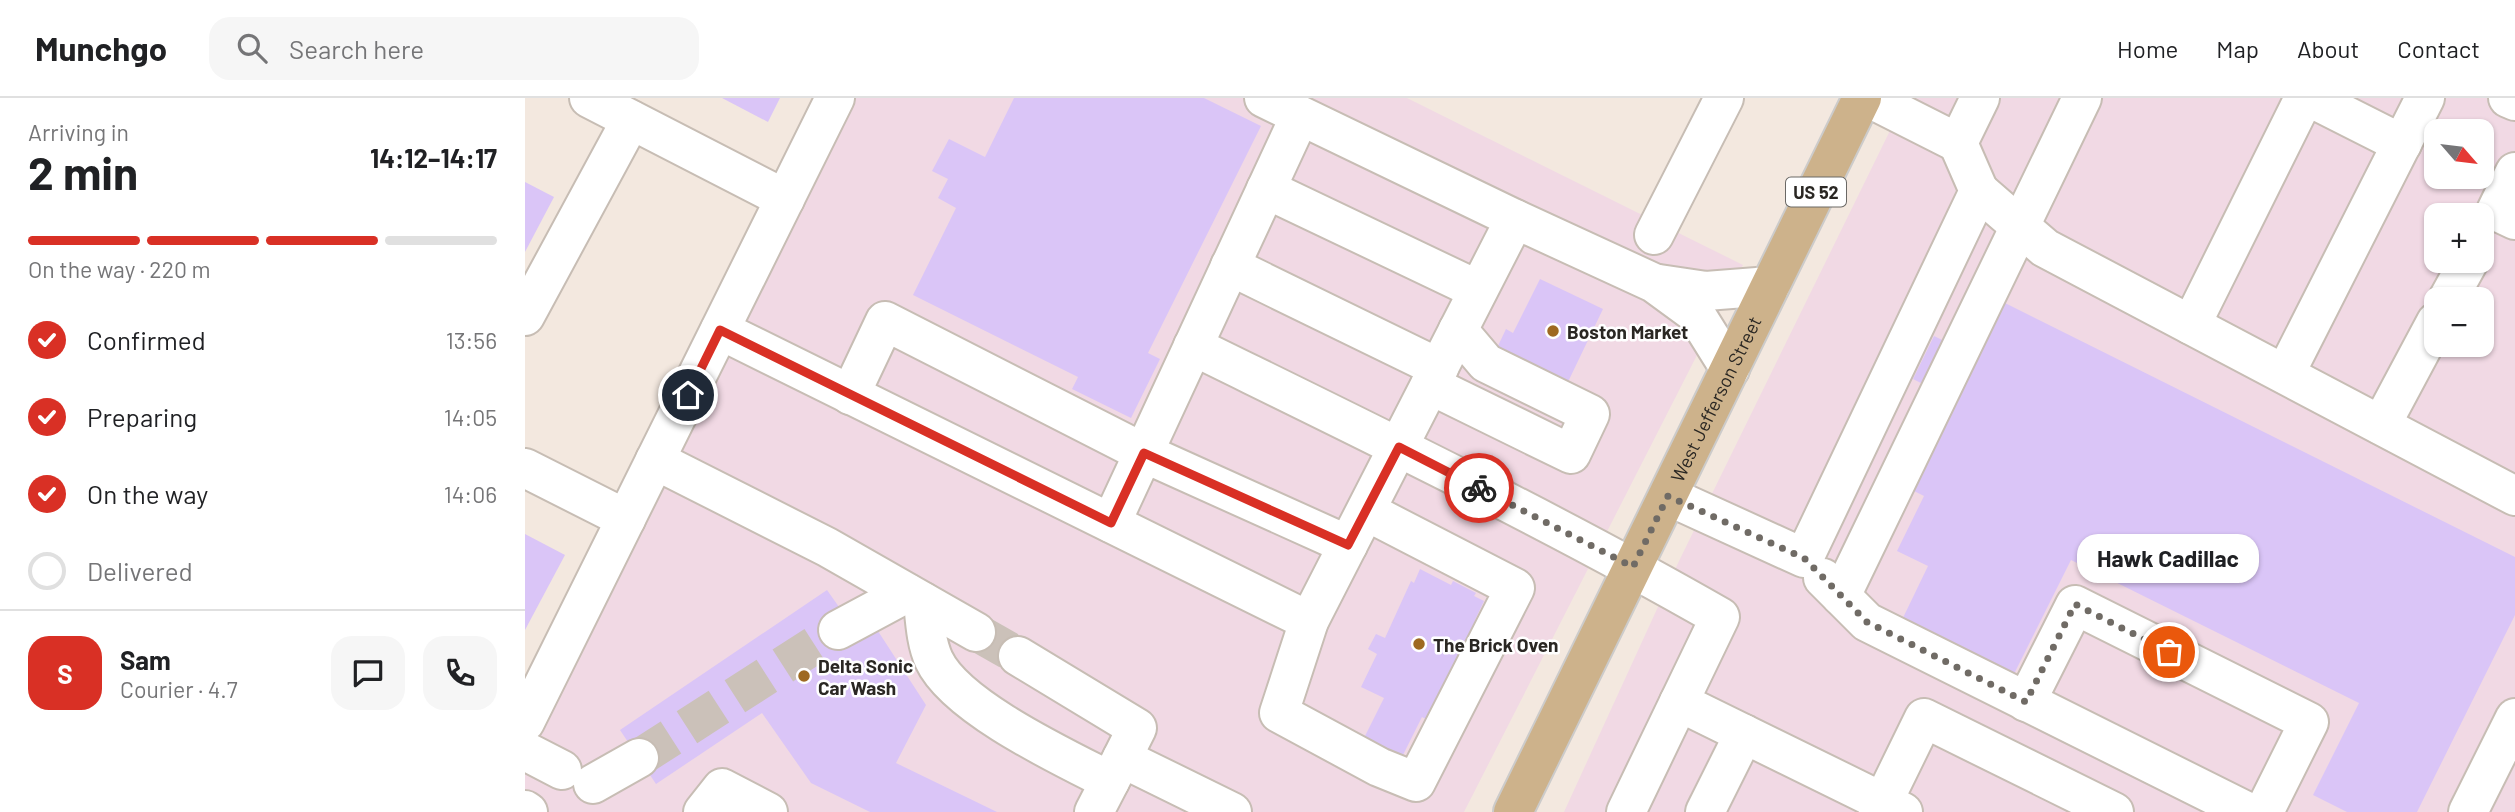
<!DOCTYPE html>
<html lang="en">
<head>
<meta charset="utf-8">
<style>
  :root { --surface:#fff; --page:#f6f6f6; --text:#202124; --muted:#757577; --line:#e0e0e0; --accent:#d93025 }
  body { margin:0; font-family:Barlow,sans-serif; background:var(--page); color:var(--text); height:100vh; display:flex; flex-direction:column; font-size:26px; white-space:nowrap }
  * { box-sizing:border-box; margin:0 }
  p { font-size:23px; color:var(--muted) }
  .icon { flex:none; width:38px; height:38px; fill:none; stroke:currentColor; stroke-width:2; stroke-linecap:round; stroke-linejoin:round }
  .map { position:relative; flex:1; overflow:hidden }
  .side { display:flex; flex-direction:column; background:var(--surface); width:525px }
  .side>* { flex:none }
  .needle { width:46px; rotate:118deg }
  .buttons { position:absolute; left:1899px; top:21px; display:grid; gap:14px }
  .buttons a { display:grid; place-items:center; width:70px; height:70px; border-radius:14px; background:var(--surface); box-shadow:0 2px 5px #0004; font-size:35px }
  .pin { position:absolute; display:grid; place-items:center; width:60px; height:60px; color:#fff; margin:-30px; border:4px solid #fff; border-radius:50%; box-shadow:0 2px 7px #0007 }
  .courier { position:absolute; display:grid; place-items:center; width:70px; height:70px; margin:-35px; border:5px solid #d93025; border-radius:50%; background:#fff; color:#222; box-shadow:0 2px 9px #0007 }
  .bubble { position:absolute; height:49px; border-radius:21px; background:var(--surface); box-shadow:0 2px 5px #0004; font-size:23px; font-weight:700; line-height:49px; text-align:center }
  .summary em { font-style:normal; font-weight:700 }
  .summary div { display:flex; flex-direction:column-reverse }
  .summary { display:flex; align-items:center; justify-content:space-between; height:119px; padding:0 28px }
  h1 { font-size:46px; font-weight:700; line-height:52px }
  .bar { display:grid; grid-template-columns:repeat(4,1fr); gap:10px 7px; align-content:center; height:84px; padding:0 28px }
  .bar i { height:9px; border-radius:5px; background:var(--line) }
  .bar .on { background:var(--accent) }
  .bar p { grid-column:span 4 }
  .line { display:flex; align-items:center; gap:18px; padding:0 28px; border-top:2px solid var(--line) }
  .line div { flex:1 }
  .round { display:grid; place-items:center; flex:none; width:74px; height:74px; border-radius:21px; background:var(--page) }
  ol { padding:0 28px; list-style:none }
  li { display:flex; align-items:center; gap:21px; height:77px }
  li p { margin-inline-start:auto }
  li .icon { padding:7px; border-radius:50%; background:var(--accent); color:#fff; stroke-width:4 }
  li:last-child { color:var(--muted) }
  li i { width:38px; height:38px; border:4px solid var(--line); border-radius:50% }
  header { display:flex; align-items:center; gap:42px; box-sizing:border-box; height:98px; padding:0 35px; background:var(--surface); border-bottom:2px solid var(--line) }
  header strong { font-size:33px }
  nav { display:flex; gap:38px; margin-inline-start:auto; font-size:24px }
  .search { width:490px; height:63px; background:var(--page); display:flex; align-items:center; gap:18px; box-sizing:border-box; padding:0 24px; border-radius:21px; color:var(--muted); font-size:26px }
  main { display:flex; flex:1; min-height:0 }
  .map>svg:first-child { display:block }
  .commercial { fill:#f1d9e4; fill-rule:evenodd }
  .building { fill:#dac5f7 }
  .lines { fill:none; stroke-linecap:round; stroke-linejoin:round }
  .minor-tunnel { stroke:#cbc1b9; stroke-width:38; stroke-dasharray:38 19; stroke-linecap:butt }
  .minor-casing { stroke:#c7bdb4; stroke-width:42 }
  .major-casing { stroke:#cccbca; stroke-width:42 }
  .minor { stroke:#fff; stroke-width:38 }
  .major { stroke:#cdb28b; stroke-width:38 }
  .done { stroke:#706b65; stroke-width:7; stroke-dasharray:0 12.6 }
  .route { stroke:#d93025; stroke-width:9 }
  .poi-dot { fill:#9e6921; stroke:#fff; stroke-width:2.5 }
  .labels { text-anchor:middle; dominant-baseline:central; stroke-width:5; stroke-linejoin:round; paint-order:stroke }
  .shield { fill:#fff; stroke:#6a6865; stroke-width:2 }
  .shield-label { font-size:18px; font-weight:bold; fill:#2a2723 }
  .poi-label { font-size:19px; font-weight:bold; fill:#2a2723; stroke:#fff; text-anchor:start }
  .street-label { font-size:19px; fill:#2a2723; stroke:#fff }
</style>
</head>
<body>
<header>
<strong>Munchgo</strong>
<div class="search"><svg class="icon" aria-label="search" viewBox="0 0 24 24"><circle cx="10" cy="10" r="6"/><path d="M15 15l6 6"/></svg>Search here</div>
<nav><a>Home</a><a>Map</a><a>About</a><a>Contact</a></nav>
</header>
<main>
<section class="side">
<div class="summary"><div><h1>2 min</h1><p>Arriving in</p></div><em>14:12–14:17</em></div>
<div class="bar"><i class="on"></i><i class="on"></i><i class="on"></i><i></i><p>On the way · 220 m</p></div>
<ol>
<li><svg class="icon" aria-label="check" viewBox="0 0 24 24"><path d="M5 12l5 5 9-10"/></svg>Confirmed<p>13:56</p></li>
<li><svg class="icon" aria-label="check" viewBox="0 0 24 24"><path d="M5 12l5 5 9-10"/></svg>Preparing<p>14:05</p></li>
<li><svg class="icon" aria-label="check" viewBox="0 0 24 24"><path d="M5 12l5 5 9-10"/></svg>On the way<p>14:06</p></li>
<li><i></i>Delivered</li>
</ol>
<div class="line" style="height:126px"><b class="round" style="background:var(--accent);color:#fff">S</b><div><b>Sam</b><p>Courier · 4.7</p></div><a class="round"><svg class="icon" aria-label="chat" viewBox="0 0 24 24"><path d="M4 5h16v11H9l-5 4z"/></svg></a><a class="round"><svg class="icon" aria-label="phone" viewBox="0 0 24 24"><path d="M5 4h4l2 5-3 2q2 4 5 5l2-3 5 2v4C11 20 4 13 5 4z"/></svg></a></div>
</section>
<div class="map">
<svg width="1990" height="714" viewBox="0 0 1990 714">
  <rect width="100%" height="100%" fill="#f3e8df"/>
  <g class="commercial">
    <polygon points="325,0 882,0 1218,167 939,714 0,714 0,639"/>
    <path d="M 1381,0 L 1990,0 L 1990,714 L 1039,714 L 1154,463 ZM 1911,33 L 1956,33 L 1956,79 L 1911,79 ZM 1911,117 L 1956,117 L 1956,163 L 1911,163 ZM 1911,201 L 1956,201 L 1956,247 L 1911,247 Z"/>
  </g>
  <g class="building">
    <polygon points="197,0 255,0 243,24"/>
    <polygon points="489,0 679,0 736,28 623,255 635,261 606,320 547,291 553,279 388,197 431,110 413,100 423,81 407,73 424,41 460,59"/>
    <polygon points="0,84 29,99 0,154"/>
    <polygon points="1015,181 1078,211 1042,286 972,250 981,231 988,235"/>
    <polygon points="1480,205 1990,459 1990,517 1892,714 1822,714 1788,697 1834,605 1546,462 1486,582 1375,526 1403,468 1372,453 1399,398 1387,392 1431,303 1388,281 1409,238 1452,259"/>
    <polygon points="0,436 40,457 0,532"/>
    <polygon points="895,471 926,487 928,483 951,495 949,498 959,503 950,522 953,524 917,597 914,595 901,621 897,619 872,669 834,650 859,600 836,589 852,556 843,551 851,536 860,540 886,483 889,485"/>
    <polygon points="302,492 314,509 302,517 324,549 351,530 401,607 371,665 472,714 345,714 286,685 237,615 131,686 95,632"/>
  </g>
  <g class="lines">
    <g class="minor-tunnel">
      <polyline points="451,534 493,558"/>
      <polyline points="114,660 313,532"/>
    </g>
    <g class="minor-casing">
      <g id="minor">
        <polyline points="64,0 260,101"/>
        <polyline points="739,0 990,121 784,523 754,615 854,669 891,684 990,490 841,413"/>
        <polyline points="1344,0 1433,45 1455,0"/>
        <polyline points="1786,0 1877,46"/>
        <polyline points="1983,0 1990,3"/>
        <polyline points="1990,74 1971,113 1990,122"/>
        <polyline points="741,91 953,192"/>
        <polyline points="1454,93 1520,150 1990,398"/>
        <polyline points="990,121 1129,185 1170,215 1205,271"/>
        <polyline points="1129,137 1199,0"/>
        <polyline points="705,168 914,270"/>
        <polyline points="1134,186 1181,193 1245,188"/>
        <polyline points="1923,201 1944,163"/>
        <polyline points="0,218 106,22"/>
        <polyline points="1666,227 1779,0"/>
        <polyline points="195,232 784,523"/>
        <path d="M 668,248 C 845,335 1024,421 1195,519 L 1154,604 L 1378,714"/>
        <polyline points="1760,276 1900,0"/>
        <polyline points="905,287 1046,356 1065,316 961,265 933,232"/>
        <polyline points="325,297 360,223 619,355 823,447"/>
        <polyline points="1856,327 1911,224"/>
        <polyline points="130,362 302,449 451,534"/>
        <polyline points="0,370 101,421"/>
        <polyline points="1143,398 1279,460 1454,93 1433,45"/>
        <polyline points="586,425 775,18"/>
        <polyline points="1298,480 1342,524 1723,714"/>
        <polyline points="1316,498 1557,0"/>
        <path d="M 398,504 C 400,523 401,545 409,562 C 431,609 538,659 585,683"/>
        <polyline points="313,532 382,495"/>
        <polyline points="493,558 612,630 597,660"/>
        <polyline points="1501,604 1550,507 1784,624 1739,714"/>
        <polyline points="0,624 310,0"/>
        <polyline points="0,653 37,672"/>
        <polyline points="68,686 114,660"/>
        <polyline points="0,712 3,714"/>
        <polyline points="178,714 197,690 243,714"/>
        <polyline points="569,714 597,660 707,714"/>
        <polyline points="1101,714 1154,604"/>
        <polyline points="1180,714 1219,636"/>
        <polyline points="1353,714 1399,620 1589,714"/>
        <polyline points="1943,714 1990,620"/>
      </g>
    </g>
    <g class="major-casing">
      <g id="major">
        <path id="s1" d="M 988,714 L 1337,0"/>
      </g>
    </g>
    <use href="#minor" class="minor"/>
    <use href="#major" class="major"/>
  </g>
  <g class="lines">
    <polyline class="done" points="954,390 1108,469 1143,398 1279,460 1342,524 1501,604 1550,506 1644,554"/>
    <polyline class="route" points="163,297 195,232 586,425 619,355 823,447 874,349 954,390"/>
  </g>
  <g class="poi-dot">
    <circle cx="1028" cy="233" r="7"/>
    <circle cx="894" cy="546" r="7"/>
    <circle cx="279" cy="578" r="7"/>
  </g>
  <g class="labels">
    <rect class="shield" x="1261" y="79.5" width="60" height="29" rx="5"/>
    <g class="shield-label">
      <text x="1291" y="94">US 52</text>
    </g>
    <g class="poi-label">
      <text x="1042" y="233">Boston Market</text>
      <text x="908" y="546">The Brick Oven</text>
      <text x="293" y="567">Delta Sonic<tspan x="293" dy="22">Car Wash</tspan></text>
    </g>
    <g class="street-label">
      <text stroke="none"><textPath href="#s1" startOffset="460">West Jefferson Street</textPath></text>
    </g>
  </g>
</svg>
<div class="buttons">
<a><svg class="needle" viewBox="-14 -14 28 28"><path d="M0-13l5 13h-10z" fill="#e53935"/><path d="M0 13l5-13h-10z" fill="#757577"/></svg></a>
<a>+</a>
<a>−</a>
</div>
<div class="pin" style="left:1644px;top:554px;background:#ea580c"><svg class="icon" aria-label="bag" viewBox="0 0 24 24"><path d="M5 8h14l-1 12H6zM9 8a3 3 0 0 1 6 0"/></svg></div>
<div class="pin" style="left:163px;top:297px;background:#1f2937"><svg class="icon" aria-label="home" viewBox="0 0 24 24"><path d="M3 11l9-7 9 7M6 9v11h12V9"/></svg></div>
<div class="courier" style="left:954px;top:390px"><svg class="icon" aria-label="bike" viewBox="0 0 24 24"><circle cx="6" cy="16" r="4"/><circle cx="18" cy="16" r="4"/><path d="M6 16l4-8h5l3 8M10 8l3 8H6M13 5h3"/></svg></div>
<div class="bubble" style="left:1552px;top:436px;width:182px">Hawk Cadillac</div>
</div>
</main>
</body>
</html>
